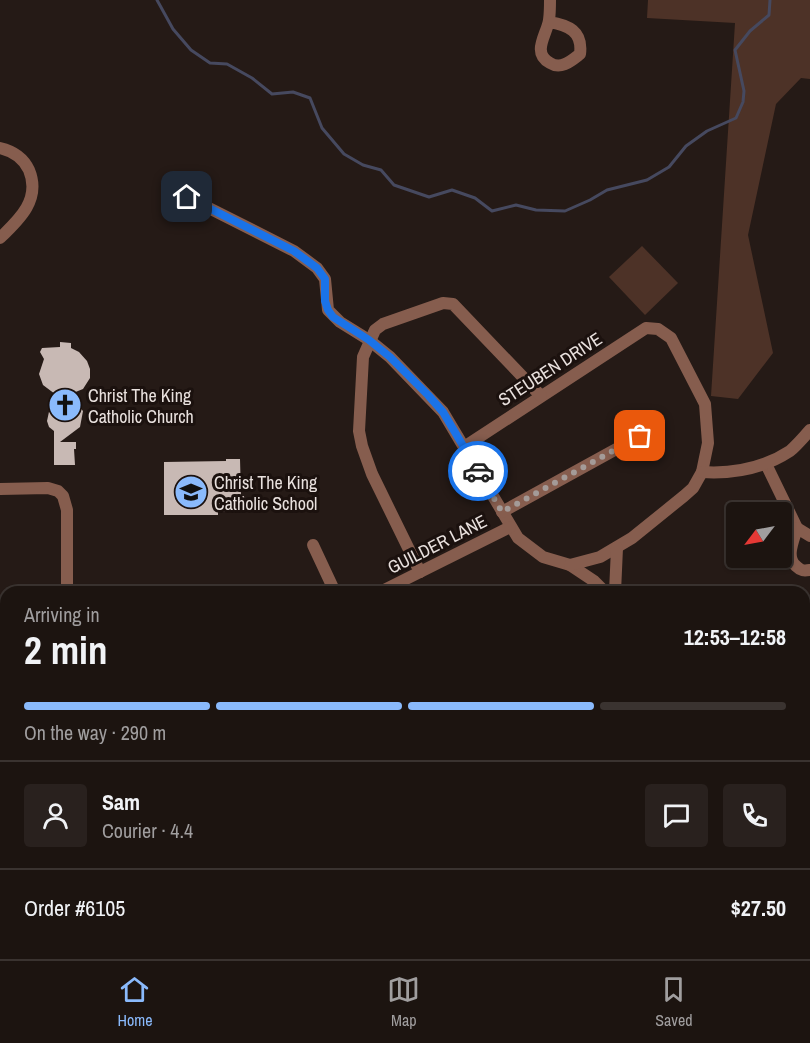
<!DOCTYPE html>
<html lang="en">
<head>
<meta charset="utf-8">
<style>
  :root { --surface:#1c1410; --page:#29211e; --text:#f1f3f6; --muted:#a09e9f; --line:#3a3330; --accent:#8abafc }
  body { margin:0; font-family:"Archivo Narrow",sans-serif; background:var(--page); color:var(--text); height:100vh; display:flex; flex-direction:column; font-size:22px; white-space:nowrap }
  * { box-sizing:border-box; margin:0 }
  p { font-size:20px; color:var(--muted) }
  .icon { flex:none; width:33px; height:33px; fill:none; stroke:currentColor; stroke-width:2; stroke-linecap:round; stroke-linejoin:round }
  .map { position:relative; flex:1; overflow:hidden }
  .side { position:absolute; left:0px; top:586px; width:810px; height:374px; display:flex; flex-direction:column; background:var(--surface); border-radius:18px 18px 0 0; box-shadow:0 2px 4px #0004,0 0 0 2px var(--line) }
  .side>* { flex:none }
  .needle { width:39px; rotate:238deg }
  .controls { position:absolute; left:726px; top:502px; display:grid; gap:12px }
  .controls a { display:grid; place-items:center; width:66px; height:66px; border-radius:6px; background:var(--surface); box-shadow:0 2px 4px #0004,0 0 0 2px var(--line); font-size:30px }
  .pin { position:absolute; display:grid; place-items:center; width:51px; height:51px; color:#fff; margin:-26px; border-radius:12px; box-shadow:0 3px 9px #0006 }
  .courier { position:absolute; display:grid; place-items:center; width:60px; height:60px; margin:-30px; border:4px solid #1a73e8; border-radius:50%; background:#fff; color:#222; box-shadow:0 2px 8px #0007 }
  .headline em { font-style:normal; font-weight:700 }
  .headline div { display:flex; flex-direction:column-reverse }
  .headline { display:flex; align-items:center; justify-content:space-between; height:102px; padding:0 24px }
  h1 { font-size:39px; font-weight:700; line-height:45px }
  .bar { display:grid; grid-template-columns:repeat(4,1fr); gap:9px 6px; align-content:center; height:72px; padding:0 24px }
  .bar i { height:8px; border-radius:4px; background:var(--line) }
  .bar .active { background:var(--accent) }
  .bar p { grid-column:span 4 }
  .line { display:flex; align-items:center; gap:15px; padding:0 24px; border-top:2px solid var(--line) }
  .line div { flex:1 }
  .round { display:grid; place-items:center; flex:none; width:63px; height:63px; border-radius:6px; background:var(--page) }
  .menu { display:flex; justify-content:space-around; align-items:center; height:84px; border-top:2px solid var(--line); background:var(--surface); font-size:16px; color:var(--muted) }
  .menu a { display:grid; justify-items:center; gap:3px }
  .menu .active { color:var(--accent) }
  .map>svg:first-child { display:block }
  .green { fill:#4d3227 }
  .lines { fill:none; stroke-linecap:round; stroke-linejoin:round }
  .stream { stroke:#46495f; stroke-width:3 }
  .building { fill:#c8b9b4 }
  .minor { stroke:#865d4e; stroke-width:12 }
  .major { stroke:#f39e7e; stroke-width:15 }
  .done { stroke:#a49b98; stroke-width:6; stroke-dasharray:0 10.8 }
  .route { stroke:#1a73e8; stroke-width:8 }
  .labels { text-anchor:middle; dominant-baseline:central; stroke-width:6; stroke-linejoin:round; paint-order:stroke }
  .street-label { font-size:18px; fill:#e9e1de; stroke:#1b110e }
  .poi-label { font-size:18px; fill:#e9e1de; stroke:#1b110e; text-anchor:start }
</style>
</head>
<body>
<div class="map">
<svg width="810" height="959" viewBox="0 0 810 959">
  <rect width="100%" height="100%" fill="#251a16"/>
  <g class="green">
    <polygon points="648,0 810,0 810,79 801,78 776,104 748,235 773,353 738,399 711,396 735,23 647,18"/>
    <polygon points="642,246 678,283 645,315 609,277"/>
  </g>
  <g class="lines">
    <polyline class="stream" points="157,0 173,29 191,50 210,63 227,64 252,78 272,94 293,92 310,98 322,128 344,154 363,165 381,170 394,185 429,197 452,190 475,198 492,211 516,205 536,210 565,211 590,200 607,190 647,180 669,167 686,146 707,131 736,118 743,102 744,91 735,50 750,31 769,15 770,0"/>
  </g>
  <g class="building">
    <polygon points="60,342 71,343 71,348 79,352 87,361 90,369 90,378 83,389 68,395 83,411 80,427 60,442 76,442 76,449 74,449 75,465 54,465 54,431 49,427 47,421 50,407 55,403 55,394 43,385 39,374 44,359 40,352 42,348 60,347"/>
    <polygon points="226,459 240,459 241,496 244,496 245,508 227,508 228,512 218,512 218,515 164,515 164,462 226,461"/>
  </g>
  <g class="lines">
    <g class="minor">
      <path d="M 549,22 C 568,25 583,31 580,54 C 571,61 561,70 550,63 C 531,53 547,34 549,20 C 550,13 550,6 550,0"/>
      <path d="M 0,148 C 13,151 23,157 29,170 C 41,199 20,219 0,238"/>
      <polyline points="187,197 294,251 317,268 325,279 328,310 340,322 369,340 390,357 443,412 518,538 543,557 570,565 594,581 605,592"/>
      <polyline points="464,447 646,328 658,329 671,338 705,404 708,443 702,472 693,488 684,496 632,538 600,557 570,565"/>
      <polyline points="766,464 797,528"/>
      <path d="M 702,472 C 733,474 764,468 790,451 C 797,445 804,437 810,430"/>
      <polyline points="0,489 48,488 58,491 63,496 67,510 67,592"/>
      <polyline points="502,512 640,436"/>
      <path d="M 810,536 L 797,528 C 794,540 785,557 796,566 C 801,571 804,571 810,570"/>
      <polyline points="313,545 335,592"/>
      <polyline points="420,572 372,474 362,446 359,431 363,357 375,330 383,324 443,303 453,304 541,396"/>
      <polyline points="380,592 510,527"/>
      <polyline points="615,592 617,548"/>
      <polyline points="0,623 6,623"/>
      <polyline points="804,740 810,743"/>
      <polyline points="0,759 6,759"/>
      <polyline points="199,959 200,954"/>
      <polyline points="439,959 446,957 457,959"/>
      <polyline points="554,959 555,954"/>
      <polyline points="726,959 730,954"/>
      <polyline points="743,959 745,954"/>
    </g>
    <g class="major">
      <polyline points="0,898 6,898"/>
      <polyline points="627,954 640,959"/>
    </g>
  </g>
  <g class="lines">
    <polyline class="done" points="478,471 502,512 640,436"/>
    <polyline class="route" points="187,197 294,251 317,268 325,279 325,301 328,310 333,317 369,340 390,357 428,395 443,412 478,471"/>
  </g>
  <defs>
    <g id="church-disc" transform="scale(1.725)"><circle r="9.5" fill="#8abafc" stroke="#1b110e"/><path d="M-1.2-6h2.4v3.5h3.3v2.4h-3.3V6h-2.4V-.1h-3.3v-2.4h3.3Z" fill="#111"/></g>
    <g id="school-disc" transform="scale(1.725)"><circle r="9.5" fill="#8abafc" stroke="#1b110e"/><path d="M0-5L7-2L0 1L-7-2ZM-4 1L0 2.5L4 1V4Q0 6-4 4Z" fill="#111"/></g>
  </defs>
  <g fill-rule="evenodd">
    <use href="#church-disc" x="65" y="405"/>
    <use href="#school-disc" x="191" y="492"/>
  </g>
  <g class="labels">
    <g class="street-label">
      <text transform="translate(550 369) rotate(-33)">STEUBEN DRIVE</text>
      <text transform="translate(437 544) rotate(-27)">GUILDER LANE</text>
    </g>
    <g class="poi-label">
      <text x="88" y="395">Christ The King<tspan x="88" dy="21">Catholic Church</tspan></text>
      <text x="214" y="482">Christ The King<tspan x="214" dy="21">Catholic School</tspan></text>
    </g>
  </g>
</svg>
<div class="controls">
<a><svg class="needle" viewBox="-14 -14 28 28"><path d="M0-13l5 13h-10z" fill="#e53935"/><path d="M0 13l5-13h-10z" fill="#a09e9f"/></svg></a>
</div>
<div class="pin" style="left:640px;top:436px;background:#ea580c"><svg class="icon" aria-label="bag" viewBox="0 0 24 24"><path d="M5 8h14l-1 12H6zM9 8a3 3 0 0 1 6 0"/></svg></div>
<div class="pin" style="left:187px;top:197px;background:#1f2937"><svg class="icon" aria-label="home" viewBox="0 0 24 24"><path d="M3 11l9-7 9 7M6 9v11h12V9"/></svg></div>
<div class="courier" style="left:478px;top:471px"><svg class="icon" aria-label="car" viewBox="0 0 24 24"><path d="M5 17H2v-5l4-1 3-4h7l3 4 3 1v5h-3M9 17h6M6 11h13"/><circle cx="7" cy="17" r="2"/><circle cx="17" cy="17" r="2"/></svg></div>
<section class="side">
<div class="headline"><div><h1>2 min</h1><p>Arriving in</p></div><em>12:53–12:58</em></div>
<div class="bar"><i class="active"></i><i class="active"></i><i class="active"></i><i></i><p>On the way · 290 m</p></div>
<div class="line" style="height:108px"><a class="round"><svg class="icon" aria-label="person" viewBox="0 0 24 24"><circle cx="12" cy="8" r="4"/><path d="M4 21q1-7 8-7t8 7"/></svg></a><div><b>Sam</b><p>Courier · 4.4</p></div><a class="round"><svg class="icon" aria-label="chat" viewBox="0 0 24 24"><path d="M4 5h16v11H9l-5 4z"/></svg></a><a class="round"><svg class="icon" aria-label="phone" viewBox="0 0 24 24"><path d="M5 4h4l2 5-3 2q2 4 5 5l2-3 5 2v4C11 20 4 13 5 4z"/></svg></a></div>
<div class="line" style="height:78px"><div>Order #6105</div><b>$27.50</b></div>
</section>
</div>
<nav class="menu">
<a class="active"><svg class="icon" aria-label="home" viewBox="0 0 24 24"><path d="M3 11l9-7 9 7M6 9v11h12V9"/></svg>Home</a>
<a><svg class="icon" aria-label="map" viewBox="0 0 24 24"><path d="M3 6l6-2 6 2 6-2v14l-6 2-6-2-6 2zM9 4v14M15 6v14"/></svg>Map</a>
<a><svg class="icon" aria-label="saved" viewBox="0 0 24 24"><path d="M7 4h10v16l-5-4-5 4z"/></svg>Saved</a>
</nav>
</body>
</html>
